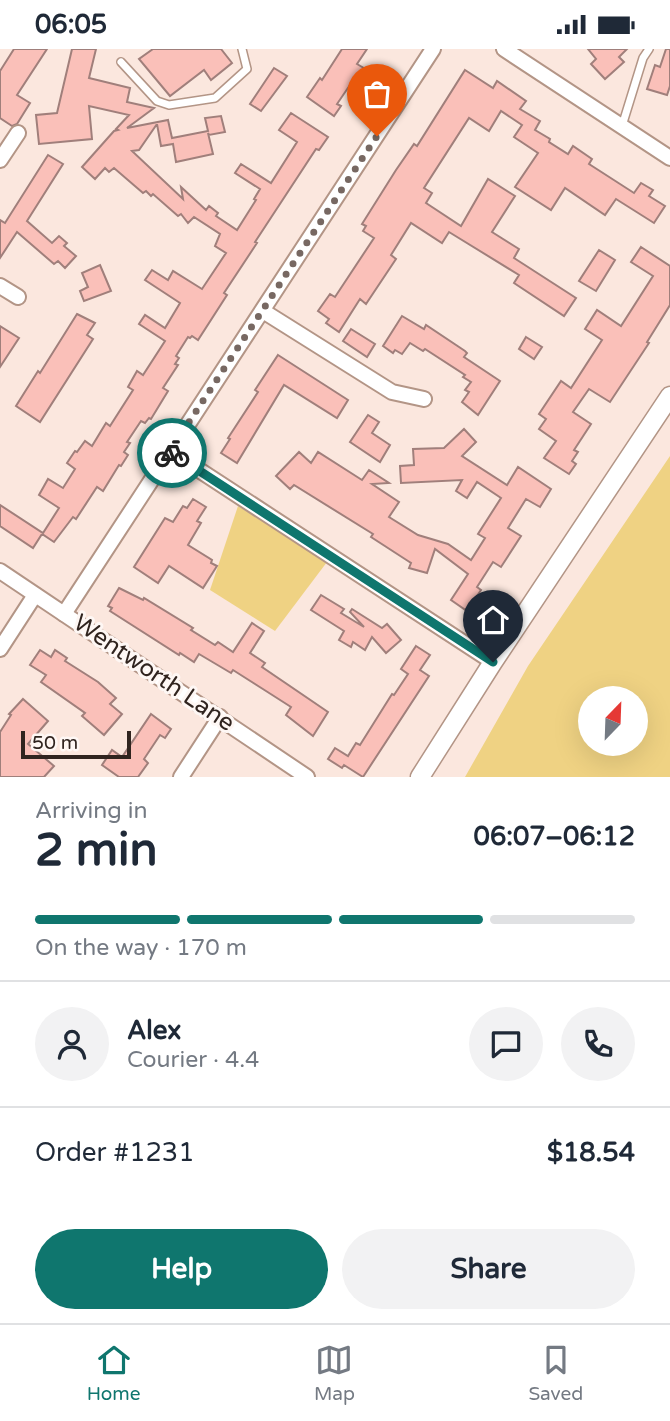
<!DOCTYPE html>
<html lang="en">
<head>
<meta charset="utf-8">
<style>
  :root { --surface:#fff; --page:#f2f2f3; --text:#1f2937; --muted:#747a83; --line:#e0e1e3; --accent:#0f766e }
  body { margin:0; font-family:"Varela Round",sans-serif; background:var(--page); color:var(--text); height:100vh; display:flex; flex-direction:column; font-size:26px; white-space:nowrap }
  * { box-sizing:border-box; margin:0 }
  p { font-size:23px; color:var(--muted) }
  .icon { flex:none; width:38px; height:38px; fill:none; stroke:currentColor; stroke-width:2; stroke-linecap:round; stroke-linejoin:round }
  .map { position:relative; height:728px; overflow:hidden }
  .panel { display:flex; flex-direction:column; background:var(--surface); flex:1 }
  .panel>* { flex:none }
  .needle { width:46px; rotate:23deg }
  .fabs { position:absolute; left:578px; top:637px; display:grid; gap:14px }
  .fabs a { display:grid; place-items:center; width:70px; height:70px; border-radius:50%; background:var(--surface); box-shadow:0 7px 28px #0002; font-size:35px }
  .scale { position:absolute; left:21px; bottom:18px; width:110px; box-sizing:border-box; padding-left:7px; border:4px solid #30241f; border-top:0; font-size:19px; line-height:24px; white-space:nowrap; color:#30241f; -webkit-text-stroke:5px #fef7f4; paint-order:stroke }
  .pin { position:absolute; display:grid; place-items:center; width:60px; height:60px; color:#fff; margin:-72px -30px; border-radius:50% 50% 50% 0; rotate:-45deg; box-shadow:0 0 7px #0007 }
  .pin .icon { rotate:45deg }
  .courier { position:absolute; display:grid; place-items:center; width:70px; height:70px; margin:-35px; border:5px solid #0f766e; border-radius:50%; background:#fff; color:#222; box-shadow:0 2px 9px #0007 }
  .headline em { font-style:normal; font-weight:800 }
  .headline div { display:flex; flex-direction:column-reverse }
  .headline { display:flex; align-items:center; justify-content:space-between; height:119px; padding:0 35px }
  h1 { font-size:46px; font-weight:800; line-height:52px }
  .bar { display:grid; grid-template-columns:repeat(4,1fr); gap:10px 7px; align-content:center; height:84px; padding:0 35px }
  .bar i { height:9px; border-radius:5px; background:var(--line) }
  .bar .active { background:var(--accent) }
  .bar p { grid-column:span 4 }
  .line { display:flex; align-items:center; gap:18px; padding:0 35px; border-top:2px solid var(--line) }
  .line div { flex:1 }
  .round { display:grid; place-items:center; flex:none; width:74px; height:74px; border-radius:37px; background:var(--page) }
  .button { display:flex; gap:14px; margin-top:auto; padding:14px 35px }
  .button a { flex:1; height:80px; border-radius:42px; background:var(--accent); color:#fff; font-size:28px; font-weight:800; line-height:80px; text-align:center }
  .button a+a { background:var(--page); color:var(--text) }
  .status { display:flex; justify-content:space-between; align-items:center; height:49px; padding:0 35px; background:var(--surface); direction:ltr }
  .status svg { height:19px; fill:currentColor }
  .tab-bar { display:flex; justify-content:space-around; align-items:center; height:98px; border-top:2px solid var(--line); background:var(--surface); font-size:19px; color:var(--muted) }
  .tab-bar a { display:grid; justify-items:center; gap:4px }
  .tab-bar .active { color:var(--accent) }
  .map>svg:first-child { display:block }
  .green { fill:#efd283; fill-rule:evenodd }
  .building { fill:#fac0b9; stroke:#a07f7b; stroke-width:2 }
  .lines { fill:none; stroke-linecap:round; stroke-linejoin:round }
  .service-casing { stroke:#b39586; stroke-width:10 }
  .minor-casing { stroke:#b39586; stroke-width:18 }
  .tertiary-casing { stroke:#b39586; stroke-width:21 }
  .service { stroke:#fff; stroke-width:7 }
  .minor { stroke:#fff; stroke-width:14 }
  .tertiary { stroke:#fff; stroke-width:18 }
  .done { stroke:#776862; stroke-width:7; stroke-dasharray:0 12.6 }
  .route { stroke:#0f766e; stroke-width:9 }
  .labels { text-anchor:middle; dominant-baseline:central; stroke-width:6; stroke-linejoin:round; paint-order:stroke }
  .street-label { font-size:24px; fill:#30241f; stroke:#fef7f4 }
</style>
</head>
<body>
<div class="status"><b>06:05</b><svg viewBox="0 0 49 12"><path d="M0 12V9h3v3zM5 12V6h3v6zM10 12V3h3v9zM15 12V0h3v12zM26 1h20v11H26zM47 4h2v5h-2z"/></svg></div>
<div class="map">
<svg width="670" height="728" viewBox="0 0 670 728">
  <rect width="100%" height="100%" fill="#fbe7de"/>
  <g class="green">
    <path d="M 670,407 L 670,728 L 465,728 L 528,617 ZM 590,649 L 635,649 L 635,695 L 590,695 Z"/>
    <polygon points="238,457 327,513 275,582 210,541"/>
  </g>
  <g class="building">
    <polygon points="14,0 47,0 17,46 30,54 17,75 12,77 0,69 0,22"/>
    <polygon points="72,0 96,0 89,29 130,39 127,53 154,59 127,79 168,71 172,89 208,82 205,69 221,67 225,83 209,86 208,84 213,105 176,113 173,95 161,97 157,75 139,101 132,102 183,150 181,138 206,161 209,157 218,164 216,167 237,181 256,151 254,150 260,140 235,124 241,115 271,134 297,93 279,81 291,64 328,88 319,101 316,100 255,193 257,194 224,244 227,246 198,291 192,287 190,289 188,288 176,307 179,309 175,315 178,316 163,339 168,342 151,370 149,369 145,374 141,372 127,393 130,394 124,403 128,406 121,417 119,416 103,442 97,438 76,470 73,468 54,493 42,485 33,499 0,477 0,456 43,484 59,459 39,446 48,430 63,439 75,420 67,414 75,402 77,403 85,392 92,397 106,374 110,377 133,341 128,338 137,322 143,326 165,292 139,275 145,266 165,279 180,254 145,231 152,221 168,231 173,222 202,240 226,204 215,197 220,185 194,168 188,174 181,165 178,167 153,145 151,147 146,142 143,144 114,119 109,123 105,119 95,130 82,118 114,82 118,81 116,80 129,66 89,57 92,90 39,95 36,66 57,64"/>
    <polygon points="153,0 221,0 232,14 211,31 204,21 170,47 139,10"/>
    <polygon points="342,0 367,0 357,15 369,22 361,34 354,30 337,55 341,57 334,67 307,48 320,29 322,31"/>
    <polygon points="588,0 627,0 619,8 624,13 605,30 591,15 596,10"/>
    <polygon points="666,0 670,0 670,37 667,46 647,40 655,16 660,18"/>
    <polygon points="274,19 287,27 261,62 250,55"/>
    <polygon points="465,21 493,39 497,32 526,52 520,60 540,72 535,81 550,90 549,93 568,105 573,97 592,110 589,115 634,144 641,134 653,141 649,147 665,157 654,174 616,150 605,166 565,139 551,161 515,138 538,104 514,88 522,76 501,62 489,82 469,69 424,139 432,144 426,154 461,177 488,130 515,147 492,183 519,200 514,209 576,249 564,267 514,234 519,226 449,183 442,194 411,174 391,206 396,210 366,255 360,250 339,283 326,274 329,270 318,262 330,245 335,248 374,189 363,182 366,177 362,175 396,121 414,95 417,97"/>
    <polygon points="48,106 63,115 27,172 52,194 59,187 67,194 64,197 76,207 65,219 58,212 54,215 17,183 0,209 0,171 5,174"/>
    <polygon points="641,198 670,217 670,256 647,293 649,294 610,353 589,340 573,363 591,375 574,401 578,403 572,412 576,415 569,425 544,409 556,392 539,380 546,370 539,365 561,332 571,339 602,291 585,280 597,261 621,277 653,227 631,213"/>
    <polygon points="599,201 615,211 596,242 579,232"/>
    <polygon points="100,216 111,242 84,252 80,242 88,238 82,224"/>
    <polygon points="77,265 95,274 87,286 93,290 40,373 16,357 38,322 40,324"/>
    <polygon points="402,267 424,280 426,276 465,302 467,304 464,308 500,332 478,366 462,353 469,343 465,341 471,333 463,328 465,326 425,300 423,302 410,294 402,305 395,301 393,304 383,297"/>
    <polygon points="0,277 19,289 0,318"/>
    <polygon points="351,280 375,295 367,308 343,292"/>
    <polygon points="526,288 542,298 534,310 519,300"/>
    <polygon points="278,306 348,351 337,369 284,336 237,414 221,404 230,390 228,389 258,343 255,341"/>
    <polygon points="368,366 379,373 372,384 390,396 380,413 350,393"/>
    <polygon points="464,380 476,393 462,407 507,436 518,418 551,440 540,458 526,450 508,479 521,487 501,518 493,513 477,538 481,541 467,562 451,551 468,525 435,500 427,524 409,519 411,514 408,512 371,488 373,485 294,436 290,440 276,427 299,403 311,414 318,403 362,431 369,421 389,434 372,435 399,453 389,468 418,486 448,495 471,511 485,489 478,485 501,449 477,433 467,449 456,442 462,431 401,434 400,417 414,416 413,400 444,399"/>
    <polygon points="193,450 206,458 197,472 201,474 188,496 212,511 211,514 217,517 203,539 169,517 158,534 134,518 165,469 173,473 183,457 187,459"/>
    <polygon points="119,539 143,551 144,549 193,579 191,581 215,596 218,593 233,603 252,574 264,582 250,604 265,614 262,618 328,663 313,687 286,666 291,658 266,642 233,621 231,624 199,605 194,613 180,604 179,606 110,562 112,559 108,557"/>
    <polygon points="321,546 344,560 341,564 364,578 350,563 352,560 382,579 387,575 401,591 386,604 372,588 365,601 353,593 351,598 339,591 344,582 311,561"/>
    <polygon points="416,597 430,606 420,621 429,627 363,728 344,716 342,719 328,710 335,699 348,707 356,694 360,696 392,645 394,646 408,625 401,620"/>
    <polygon points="40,601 51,608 55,601 67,609 65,612 98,633 116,649 110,655 122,665 104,686 82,667 85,664 41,633 46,626 30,616"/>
    <polygon points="23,650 48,672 28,695 54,717 44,728 0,728 0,683 11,666 9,665"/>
    <polygon points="151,665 171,680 165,689 160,686 144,710 148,714 138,728 119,728 102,716 112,701 122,708"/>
  </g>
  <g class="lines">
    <g class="service-casing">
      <g id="service">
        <polyline points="121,13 157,52 169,56 215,49 247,20 242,0"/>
        <polyline points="622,77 643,9 649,0"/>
      </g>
    </g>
    <g class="minor-casing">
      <g id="minor">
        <polyline points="504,0 670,109"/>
        <polyline points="0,111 18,84"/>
        <polyline points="0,237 18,248"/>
        <polyline points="263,262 392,343 424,350"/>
        <polyline points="170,402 493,613"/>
        <polyline points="0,522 307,728"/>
        <polyline points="64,565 433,0"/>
        <polyline points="0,600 35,546"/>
        <polyline points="181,728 220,668"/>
      </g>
    </g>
    <g class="tertiary-casing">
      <polyline id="tertiary" points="420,728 493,613 670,347"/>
    </g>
    <use href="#service" class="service"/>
    <use href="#minor" class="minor"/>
    <use href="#tertiary" class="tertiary"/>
  </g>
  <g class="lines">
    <polyline class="done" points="172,404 170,402 377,87"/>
    <polyline class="route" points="172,404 493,613"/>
  </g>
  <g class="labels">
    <g class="street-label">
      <text transform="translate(154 624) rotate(34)">Wentworth Lane</text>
    </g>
  </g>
</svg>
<div class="fabs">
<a><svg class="needle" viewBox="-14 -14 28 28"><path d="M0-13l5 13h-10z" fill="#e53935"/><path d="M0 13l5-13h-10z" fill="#747a83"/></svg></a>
</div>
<div class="scale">50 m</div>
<div class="pin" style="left:377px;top:87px;background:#ea580c"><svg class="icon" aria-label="bag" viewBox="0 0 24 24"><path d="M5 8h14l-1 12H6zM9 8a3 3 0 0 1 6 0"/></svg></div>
<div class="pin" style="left:493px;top:613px;background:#1f2937"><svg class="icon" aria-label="home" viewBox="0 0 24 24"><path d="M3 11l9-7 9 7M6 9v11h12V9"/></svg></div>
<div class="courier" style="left:172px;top:404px"><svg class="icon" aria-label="bike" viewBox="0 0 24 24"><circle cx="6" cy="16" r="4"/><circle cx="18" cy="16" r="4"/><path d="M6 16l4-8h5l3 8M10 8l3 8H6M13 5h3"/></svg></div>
</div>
<section class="panel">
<div class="headline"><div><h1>2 min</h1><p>Arriving in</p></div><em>06:07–06:12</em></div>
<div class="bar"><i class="active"></i><i class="active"></i><i class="active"></i><i></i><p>On the way · 170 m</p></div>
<div class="line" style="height:126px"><a class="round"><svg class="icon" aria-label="person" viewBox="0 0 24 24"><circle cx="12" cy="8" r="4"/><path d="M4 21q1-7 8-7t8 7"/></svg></a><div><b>Alex</b><p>Courier · 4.4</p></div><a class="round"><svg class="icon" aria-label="chat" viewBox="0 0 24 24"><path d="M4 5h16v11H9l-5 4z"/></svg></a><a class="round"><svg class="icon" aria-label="phone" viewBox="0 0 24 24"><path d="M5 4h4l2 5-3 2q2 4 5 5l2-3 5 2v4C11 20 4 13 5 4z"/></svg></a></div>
<div class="line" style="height:91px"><div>Order #1231</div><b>$18.54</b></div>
<div class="button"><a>Help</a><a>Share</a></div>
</section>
<nav class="tab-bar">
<a class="active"><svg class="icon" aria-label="home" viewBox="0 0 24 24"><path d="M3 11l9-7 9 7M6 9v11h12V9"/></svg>Home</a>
<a><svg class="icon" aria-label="map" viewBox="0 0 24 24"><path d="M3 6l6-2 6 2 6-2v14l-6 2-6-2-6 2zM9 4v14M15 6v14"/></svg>Map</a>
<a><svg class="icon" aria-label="saved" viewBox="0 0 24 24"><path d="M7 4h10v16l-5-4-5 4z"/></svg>Saved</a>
</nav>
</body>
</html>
